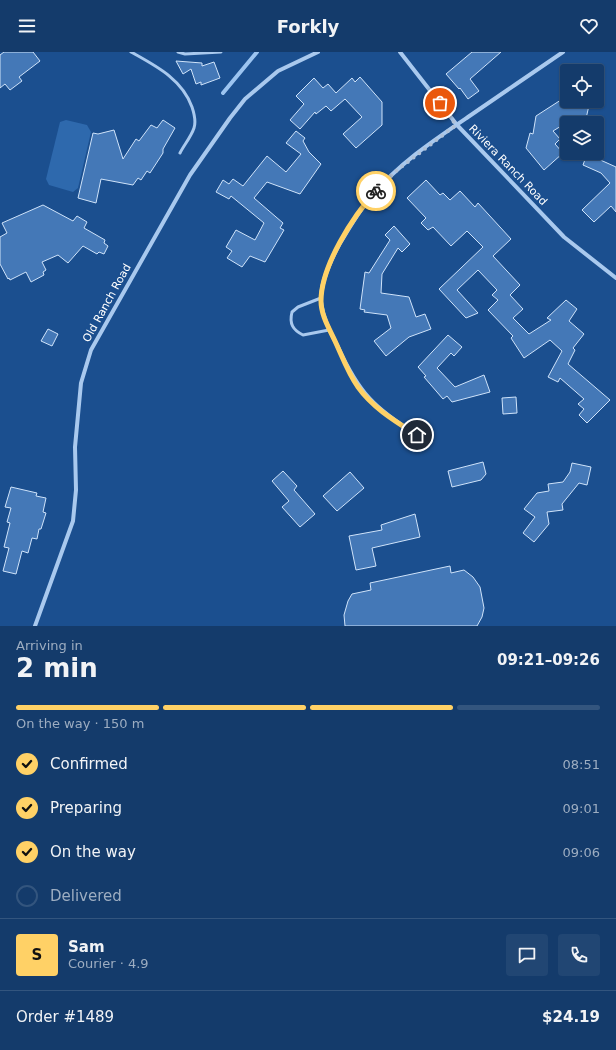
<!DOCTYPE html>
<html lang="en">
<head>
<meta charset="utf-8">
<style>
  :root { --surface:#143b6b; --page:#214673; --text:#f1f3f6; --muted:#9dadc1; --line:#33557e; --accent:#ffd166 }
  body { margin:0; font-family:"DejaVu Sans",sans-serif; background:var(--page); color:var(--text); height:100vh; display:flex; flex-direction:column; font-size:15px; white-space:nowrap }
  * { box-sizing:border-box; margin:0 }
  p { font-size:13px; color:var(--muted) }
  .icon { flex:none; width:22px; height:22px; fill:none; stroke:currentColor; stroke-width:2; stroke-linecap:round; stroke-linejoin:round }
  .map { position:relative; height:574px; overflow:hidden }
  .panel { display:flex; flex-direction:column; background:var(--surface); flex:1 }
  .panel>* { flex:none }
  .fabs { position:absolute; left:560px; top:12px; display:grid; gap:8px }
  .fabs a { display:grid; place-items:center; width:44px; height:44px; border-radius:4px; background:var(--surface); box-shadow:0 1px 3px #0004,0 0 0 1px var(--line); font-size:20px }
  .pin { position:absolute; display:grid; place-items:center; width:34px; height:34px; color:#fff; margin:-17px; border:2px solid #fff; border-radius:50%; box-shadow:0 1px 4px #0007 }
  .courier { position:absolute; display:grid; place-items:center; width:40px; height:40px; margin:-20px; border:3px solid #ffd166; border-radius:50%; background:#fff; color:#222; box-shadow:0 1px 5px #0007 }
  .overview em { font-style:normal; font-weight:700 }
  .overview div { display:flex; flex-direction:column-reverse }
  .overview { display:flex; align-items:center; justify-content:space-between; height:68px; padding:0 16px }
  h1 { font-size:26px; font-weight:700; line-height:30px }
  .bar { display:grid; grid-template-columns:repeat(4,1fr); gap:6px 4px; align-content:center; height:48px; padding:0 16px }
  .bar i { height:5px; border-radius:3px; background:var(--line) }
  .bar .selected { background:var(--accent) }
  .bar p { grid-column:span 4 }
  .line { display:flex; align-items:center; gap:10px; padding:0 16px; border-top:1px solid var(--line) }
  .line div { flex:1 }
  .round { display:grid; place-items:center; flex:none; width:42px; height:42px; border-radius:4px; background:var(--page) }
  ol { padding:0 16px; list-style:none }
  li { display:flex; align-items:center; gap:12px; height:44px }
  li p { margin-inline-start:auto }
  li .icon { padding:4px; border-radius:50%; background:var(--accent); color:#111; stroke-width:4 }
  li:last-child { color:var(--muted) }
  li i { width:22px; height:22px; border:2px solid var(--line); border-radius:50% }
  header { display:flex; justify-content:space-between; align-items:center; height:52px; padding:0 16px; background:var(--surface); font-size:18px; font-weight:700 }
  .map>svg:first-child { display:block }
  .green { fill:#2e69ad }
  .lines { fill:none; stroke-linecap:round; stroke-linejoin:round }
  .stream { stroke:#9cc4f0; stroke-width:4 }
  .building { fill:#4478b7; stroke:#cfe3fa }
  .service { stroke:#a9c9ee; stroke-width:3 }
  .minor { stroke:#a9c9ee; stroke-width:4 }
  .done { stroke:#afc1d8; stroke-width:4; stroke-dasharray:0 7.2 }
  .route { stroke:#ffd166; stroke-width:5 }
  .labels { text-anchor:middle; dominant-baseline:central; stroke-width:3.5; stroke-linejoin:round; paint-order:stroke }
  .street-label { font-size:11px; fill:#fff; stroke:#1b4f8f }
</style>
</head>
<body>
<header><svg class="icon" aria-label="menu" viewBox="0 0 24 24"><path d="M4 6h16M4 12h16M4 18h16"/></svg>Forkly<svg class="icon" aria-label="heart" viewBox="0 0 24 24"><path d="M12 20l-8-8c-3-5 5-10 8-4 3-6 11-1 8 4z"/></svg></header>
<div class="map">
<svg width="616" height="574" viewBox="0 0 616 574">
  <rect width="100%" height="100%" fill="#1b4f8f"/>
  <polygon class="green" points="66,68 87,73 91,80 78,136 73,140 49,133 46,127 60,70"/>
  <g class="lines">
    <polyline class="stream" points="223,41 257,0"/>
  </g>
  <g class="building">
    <polygon points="4,0 33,0 40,9 19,25 22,29 10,38 5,32 0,36 0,3"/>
    <polygon points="472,0 501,0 470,27 479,39 468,47 460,36 459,37 446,22"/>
    <polygon points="176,9 202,11 202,14 214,10 220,26 201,33 201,30 196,32 191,17 183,22"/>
    <polygon points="360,25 382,50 382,73 356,96 343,82 362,65 345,47 331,59 326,54 316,62 315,60 300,77 290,68 304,52 296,44 314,26 323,36 328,32 336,41 352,26 355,30"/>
    <polygon points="567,44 567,49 590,49 585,71 566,71 553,79 560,87 555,92 563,101 544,118 526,96 530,81 533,82 536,64"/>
    <polygon points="163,68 175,76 163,97 163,101 150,121 147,119 141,128 138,126 133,133 101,127 96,151 78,146 93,81 98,82 114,78 123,107 136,87 139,89 151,73 157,76"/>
    <polygon points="296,79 305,86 303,89 309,100 321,112 300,142 267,130 254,146 283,171 280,176 284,178 265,210 250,204 242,215 227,206 232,199 226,195 236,178 255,188 264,171 231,144 229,147 216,140 223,128 229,132 233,127 243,134 267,104 286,120 301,102 286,91"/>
    <polygon points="587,102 616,115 616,160 611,154 594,170 582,158 610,131 601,121 583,113"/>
    <polygon points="426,128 440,143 443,141 450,148 460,139 475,155 478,151 511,187 493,204 520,233 510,243 523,257 513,266 529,282 551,268 547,266 566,248 577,257 569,269 584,282 573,296 575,298 568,312 610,348 587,371 579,363 584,357 578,352 584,347 560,326 558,330 548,325 562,299 550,288 524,306 511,286 513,284 488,258 498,248 492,243 497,238 478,218 457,238 478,261 466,266 439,237 483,195 467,179 451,194 433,175 428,178 421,171 426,166 407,146"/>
    <polygon points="43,153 73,169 77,164 87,170 84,176 105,188 104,191 108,194 104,202 99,200 97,202 83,194 68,211 58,203 42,210 46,218 43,220 44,223 31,230 26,220 10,228 9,226 8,227 0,212 0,185 7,181 2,171"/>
    <polygon points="394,174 410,192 402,200 398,196 382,222 381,241 409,245 416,265 425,262 431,277 409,285 386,304 374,289 391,276 387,263 364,260 365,258 360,257 365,220 369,221 390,188 385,183"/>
    <polygon points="48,277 58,282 52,294 41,289"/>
    <polygon points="448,283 462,295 454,304 451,301 437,316 455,335 484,323 490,340 452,350 447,344 443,347 424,325 426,324 418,315"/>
    <polygon points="516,345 517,361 503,362 502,346"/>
    <polygon points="483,410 486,422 481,428 452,435 448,419"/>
    <polygon points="572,411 591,415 587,433 579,431 562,452 563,458 547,460 549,472 534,490 523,481 535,465 524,457 537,441 549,439 548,432 563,430 570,420"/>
    <polygon points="283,419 297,434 294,438 315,462 300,475 282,455 289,449 272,429"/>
    <polygon points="350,420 364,436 337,459 323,444"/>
    <polygon points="11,435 37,441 36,444 46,446 43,460 46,461 41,477 39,477 37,487 32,486 28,501 22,499 16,522 3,519 9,496 4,495 10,471 7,470 11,456 5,455"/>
    <polygon points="415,462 420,485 372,496 376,514 356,518 349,484 382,478 381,473"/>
    <polygon points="450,514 451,521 464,518 473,525 480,535 484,556 482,565 477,574 345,574 344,563 348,549 352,542 371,538 370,531"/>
  </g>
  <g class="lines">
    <g class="service">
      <path d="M 131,0 C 156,14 182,27 192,55 C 194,61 196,70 194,76 C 191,85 184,93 180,101"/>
      <polyline points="178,0 185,2 221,0"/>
      <path d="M 321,246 L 298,255 L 292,260 C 289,272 293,278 303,283 L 329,278"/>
    </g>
    <g class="minor">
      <polyline points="400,0 457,73 564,185 616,226"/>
      <path d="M 417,383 C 374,356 359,341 338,295 C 331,281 323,267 321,250 C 320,231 330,210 339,193 C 349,177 358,160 371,145 C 398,112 434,88 468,65 C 500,43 531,22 563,0"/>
      <polyline points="35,574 73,469 76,438 75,395 81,331 91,298 190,123 230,66 245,47 278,19 318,0"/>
    </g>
  </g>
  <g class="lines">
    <polyline class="done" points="376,139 396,119 456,73 440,51"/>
    <path class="route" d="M 376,139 C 353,164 321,214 321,249 C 321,263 329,276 335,289 C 342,304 348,321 358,335 C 373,356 395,369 417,383"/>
  </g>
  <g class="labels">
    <g class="street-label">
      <text transform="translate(508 113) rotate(46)">Riviera Ranch Road</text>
      <text transform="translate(107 251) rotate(-61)">Old Ranch Road</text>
    </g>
  </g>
</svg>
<div class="fabs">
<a><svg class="icon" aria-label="locate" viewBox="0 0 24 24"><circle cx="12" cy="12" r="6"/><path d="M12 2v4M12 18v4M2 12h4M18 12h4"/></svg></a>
<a><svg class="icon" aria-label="layers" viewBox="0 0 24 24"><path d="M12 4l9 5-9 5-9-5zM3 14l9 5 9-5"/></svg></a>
</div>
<div class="pin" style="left:440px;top:51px;background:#ea580c"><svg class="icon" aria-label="bag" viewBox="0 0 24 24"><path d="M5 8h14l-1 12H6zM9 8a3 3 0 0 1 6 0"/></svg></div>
<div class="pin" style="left:417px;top:383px;background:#1f2937"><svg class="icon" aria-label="home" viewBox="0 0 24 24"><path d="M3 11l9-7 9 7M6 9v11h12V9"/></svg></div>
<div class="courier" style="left:376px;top:139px"><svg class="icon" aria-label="bike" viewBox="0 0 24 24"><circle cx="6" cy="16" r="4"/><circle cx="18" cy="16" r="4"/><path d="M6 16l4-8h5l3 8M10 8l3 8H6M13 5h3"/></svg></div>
</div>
<section class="panel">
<div class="overview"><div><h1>2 min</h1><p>Arriving in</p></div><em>09:21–09:26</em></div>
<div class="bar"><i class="selected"></i><i class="selected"></i><i class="selected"></i><i></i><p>On the way · 150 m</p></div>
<ol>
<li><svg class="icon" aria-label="check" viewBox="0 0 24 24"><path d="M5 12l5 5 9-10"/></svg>Confirmed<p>08:51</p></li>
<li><svg class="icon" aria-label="check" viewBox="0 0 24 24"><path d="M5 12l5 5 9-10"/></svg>Preparing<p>09:01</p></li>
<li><svg class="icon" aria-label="check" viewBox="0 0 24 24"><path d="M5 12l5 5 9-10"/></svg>On the way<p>09:06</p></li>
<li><i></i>Delivered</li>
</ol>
<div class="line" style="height:72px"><b class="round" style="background:var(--accent);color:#111">S</b><div><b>Sam</b><p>Courier · 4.9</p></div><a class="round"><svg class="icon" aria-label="chat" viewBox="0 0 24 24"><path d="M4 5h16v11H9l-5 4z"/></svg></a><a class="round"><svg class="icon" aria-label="phone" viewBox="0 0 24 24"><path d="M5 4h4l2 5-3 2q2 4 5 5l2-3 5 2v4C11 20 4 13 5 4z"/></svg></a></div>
<div class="line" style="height:52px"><div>Order #1489</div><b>$24.19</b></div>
</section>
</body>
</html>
